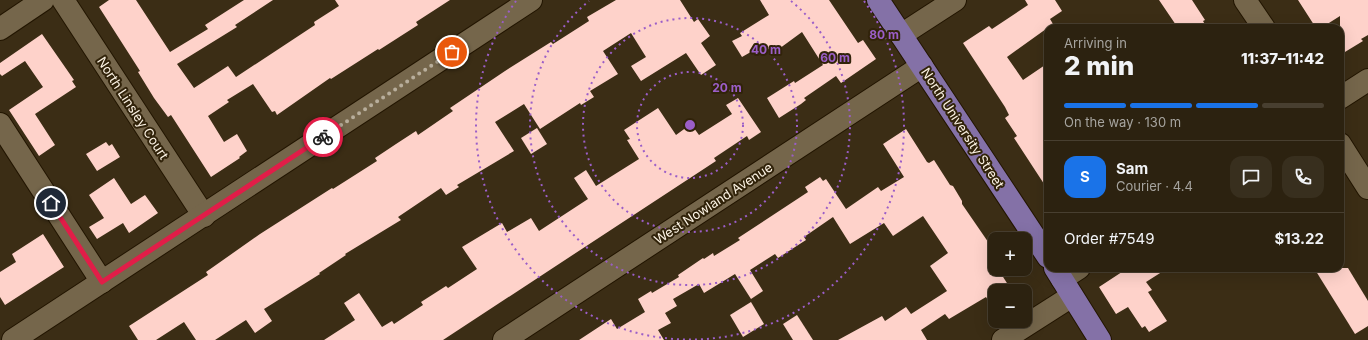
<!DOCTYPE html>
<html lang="en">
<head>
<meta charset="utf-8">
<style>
  :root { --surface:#2c2210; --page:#382f1e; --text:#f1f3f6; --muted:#a6a49f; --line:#483f30; --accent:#1a73e8 }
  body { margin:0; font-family:Inter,sans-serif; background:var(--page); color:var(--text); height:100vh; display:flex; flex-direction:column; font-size:15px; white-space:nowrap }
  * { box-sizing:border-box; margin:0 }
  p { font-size:13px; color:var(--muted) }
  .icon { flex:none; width:22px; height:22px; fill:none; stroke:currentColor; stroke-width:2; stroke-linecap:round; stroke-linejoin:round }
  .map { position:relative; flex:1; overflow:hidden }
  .panel { position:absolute; left:1044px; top:24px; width:300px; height:248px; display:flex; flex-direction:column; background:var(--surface); border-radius:12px; box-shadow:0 4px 16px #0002,0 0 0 1px var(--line) }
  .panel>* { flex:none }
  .tools { position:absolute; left:988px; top:232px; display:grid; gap:8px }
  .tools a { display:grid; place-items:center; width:44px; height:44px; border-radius:8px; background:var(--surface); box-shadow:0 4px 16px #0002,0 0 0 1px var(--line); font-size:20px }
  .pin { position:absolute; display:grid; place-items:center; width:34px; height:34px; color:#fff; margin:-17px; border:2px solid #fff; border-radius:50%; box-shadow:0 1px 4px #0007 }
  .courier { position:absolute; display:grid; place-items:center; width:40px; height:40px; margin:-20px; border:3px solid #e11d48; border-radius:50%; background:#fff; color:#222; box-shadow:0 1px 5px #0007 }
  .summary em { font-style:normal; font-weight:800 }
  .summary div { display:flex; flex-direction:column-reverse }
  .summary { display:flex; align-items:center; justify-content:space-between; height:68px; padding:0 20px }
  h1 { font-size:26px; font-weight:800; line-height:30px }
  .bar { display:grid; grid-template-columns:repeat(4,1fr); gap:6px 4px; align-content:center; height:48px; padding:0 20px }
  .bar i { height:5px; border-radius:3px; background:var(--line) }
  .bar .on { background:var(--accent) }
  .bar p { grid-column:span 4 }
  .line { display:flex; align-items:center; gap:10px; padding:0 20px; border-top:1px solid var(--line) }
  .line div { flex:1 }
  .round { display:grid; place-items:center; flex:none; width:42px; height:42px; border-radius:12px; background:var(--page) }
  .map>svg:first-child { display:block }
  .building { fill:#fed2ca }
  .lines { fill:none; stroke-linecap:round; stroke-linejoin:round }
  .minor-casing { stroke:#221500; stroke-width:24 }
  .major-casing { stroke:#221500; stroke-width:24 }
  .minor { stroke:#75664b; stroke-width:22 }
  .major { stroke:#8471a7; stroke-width:22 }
  .done { stroke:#b8ae9c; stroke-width:4; stroke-dasharray:0 7.2 }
  .route { stroke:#e11d48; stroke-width:5 }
  .ring { fill:none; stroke:#9b5ec8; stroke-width:2; stroke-dasharray:2 4 }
  .labels { text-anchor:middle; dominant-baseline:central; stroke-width:4; stroke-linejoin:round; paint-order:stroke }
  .street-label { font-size:13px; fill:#fcf3e4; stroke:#31230a }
  .centre { fill:#9b5ec8; stroke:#31230a; stroke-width:2 }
  .ring-label { font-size:12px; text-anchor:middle; font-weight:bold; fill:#9b5ec8; stroke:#31230a; stroke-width:4; stroke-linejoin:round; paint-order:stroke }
</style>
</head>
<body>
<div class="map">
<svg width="1368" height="340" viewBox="0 0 1368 340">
  <rect width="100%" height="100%" fill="#3b2d15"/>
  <g class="building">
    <polygon points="109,0 136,0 170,52 208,29 205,25 244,0 273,0 235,25 237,27 177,64 194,88 228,66 236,77 315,25 314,22 339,6 335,0 450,0 416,22 418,25 379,50 378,49 331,79 330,78 277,115 275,111 272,112 253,84 227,100 229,102 208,116 224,142 237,134 247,151 239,157 240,158 211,177 171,115 168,117 154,98 138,72 140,71 99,7"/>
    <polygon points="616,0 680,0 694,22 698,19 710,36 701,43 716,65 701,75 686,53 641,81 631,66 646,57 631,33 603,51 618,74 590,91 594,97 581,105 580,103 540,129 524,104 495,122 514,151 457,185 459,187 446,195 441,188 398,217 401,220 345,254 346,255 319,273 320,274 264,309 272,321 255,333 246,320 215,340 196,340 184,322 156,340 138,340 129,326 208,275 206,272 260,234 332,188 333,189 377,161 375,158 396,144 416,131 418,135 453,111 450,108 505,71 551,42 553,44 589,21 587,17"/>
    <polygon points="760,0 829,0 858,43 863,40 876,59 841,83 836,76 804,98 806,100 801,104 779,118 767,98 794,81 795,83 823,65 802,32 772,54 765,44 742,57 732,41 742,36 740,33 769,15"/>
    <polygon points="1025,0 1055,0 1062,11 1050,19 1053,24 1007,57 1023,80 1048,63 1048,190 1014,138 1017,136 1005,118 1009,115 1005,107 963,43 989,26 992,29 1028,5"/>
    <polygon points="1159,0 1192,0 1205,20 1203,21 1207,28 1178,28"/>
    <polygon points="1298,0 1368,0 1368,35 1361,39 1363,41 1340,55 1340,16 1321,28 1316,28"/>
    <polygon points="42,34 74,80 72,81 76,87 35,114 55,145 39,156 9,110 43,87 25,61 2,76 0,74 0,63"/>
    <polygon points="738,98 761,132 749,140 747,136 714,158 716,161 443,340 324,340 355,320 344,303 359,293 382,327 392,321 394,324 423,305 421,302 446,286 448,288 477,269 462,247 502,223 507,232 531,218 539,231 588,199 574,178 586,170 596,186 639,159 627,140 630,139 624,130 658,108 676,135 691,124 699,135 732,114 726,105"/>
    <polygon points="537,128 547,144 531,154 521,138"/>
    <polygon points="906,129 927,162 929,163 934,160 950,185 953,186 962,201 962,204 995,252 995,269 998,269 1012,291 995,291 995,311 986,297 949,319 945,314 921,330 927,340 838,340 882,316 885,321 906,307 911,314 947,291 930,266 948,253 923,216 893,236 884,223 850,244 833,217 804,237 806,240 778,258 775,254 750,270 763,291 751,299 735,274 704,293 699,284 673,299 677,306 665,313 671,323 658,330 664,340 579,340 611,319 617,329 645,312 638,299 651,291 652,293 679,277 678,275 703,258 704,259 713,253 714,256 740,240 738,238 808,192 805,187 820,177 823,181 826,179 846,209 878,187 881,191 904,177 883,144"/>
    <polygon points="106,142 109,146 112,144 120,157 97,171 86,154"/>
    <polygon points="114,178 131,204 145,195 158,213 129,233 123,223 97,239 89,227 104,218 89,195"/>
    <polygon points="43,234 64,267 5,305 0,297 0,272 16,262 12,254"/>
    <polygon points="1128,268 1131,272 1136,268 1168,268 1146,282 1152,290 1148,292 1167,321 1149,332 1145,326 1142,328 1128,307 1116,314 1099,287"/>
    <polygon points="1314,268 1348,268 1368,301 1368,326 1355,334"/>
    <polygon points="751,302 764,324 743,337 730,315"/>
    <polygon points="797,315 813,340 793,340 783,324"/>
  </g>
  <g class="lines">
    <g class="minor-casing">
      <g id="minor">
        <polyline points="63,0 204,216"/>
        <polyline points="1245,0 1264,28"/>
        <polyline points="0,29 43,0"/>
        <polyline points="901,35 955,0"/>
        <polyline points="1340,98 1368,80"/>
        <polyline points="0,124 102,282"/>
        <polyline points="1340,144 1368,188"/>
        <polyline points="1062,279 1079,268"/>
        <polyline points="13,340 531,0"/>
        <polyline points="504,340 922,66"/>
        <polyline points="1003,340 1072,296"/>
      </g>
    </g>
    <g class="major-casing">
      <g id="major">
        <polyline points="878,0 1048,257"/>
        <polyline points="1055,268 1100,340"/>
      </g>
    </g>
    <use href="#minor" class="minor"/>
    <use href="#major" class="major"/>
  </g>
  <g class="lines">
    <polyline class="done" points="323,137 452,52"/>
    <polyline class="route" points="51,203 102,282 323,137"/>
  </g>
  <g class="ring">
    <circle cx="690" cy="125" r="53"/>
    <circle cx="690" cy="125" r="107"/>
    <path d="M791 1A160 160 0 1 1 589 1"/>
    <path d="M864 1A214 214 0 1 1 516 1"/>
  </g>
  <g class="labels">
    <g class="street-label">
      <text transform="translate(133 108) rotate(57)">North Linsley Court</text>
      <text transform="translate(963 128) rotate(57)">North University Street</text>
      <text transform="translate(713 203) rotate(-33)">West Nowland Avenue</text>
    </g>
  </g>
  <circle cx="690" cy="125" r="6" class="centre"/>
  <g class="ring-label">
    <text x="884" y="39">80 m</text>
    <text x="766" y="54">40 m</text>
    <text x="835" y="62">60 m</text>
    <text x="727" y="92">20 m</text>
  </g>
</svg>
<div class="tools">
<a>+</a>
<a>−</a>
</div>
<div class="pin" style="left:452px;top:52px;background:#ea580c"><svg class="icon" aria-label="bag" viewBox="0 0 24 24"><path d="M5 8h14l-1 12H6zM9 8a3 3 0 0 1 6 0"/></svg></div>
<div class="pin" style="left:51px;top:203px;background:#1f2937"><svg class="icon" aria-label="home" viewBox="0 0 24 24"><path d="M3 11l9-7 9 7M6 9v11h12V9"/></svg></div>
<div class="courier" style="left:323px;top:137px"><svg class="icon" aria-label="bike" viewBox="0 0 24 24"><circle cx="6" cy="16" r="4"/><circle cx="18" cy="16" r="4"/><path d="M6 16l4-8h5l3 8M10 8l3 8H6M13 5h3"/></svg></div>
<section class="panel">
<div class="summary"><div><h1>2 min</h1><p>Arriving in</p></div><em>11:37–11:42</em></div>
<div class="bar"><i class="on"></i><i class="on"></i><i class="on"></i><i></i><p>On the way · 130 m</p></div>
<div class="line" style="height:72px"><b class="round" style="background:var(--accent);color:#fff">S</b><div><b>Sam</b><p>Courier · 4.4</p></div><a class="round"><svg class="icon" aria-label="chat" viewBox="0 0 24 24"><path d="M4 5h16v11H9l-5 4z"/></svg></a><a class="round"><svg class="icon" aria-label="phone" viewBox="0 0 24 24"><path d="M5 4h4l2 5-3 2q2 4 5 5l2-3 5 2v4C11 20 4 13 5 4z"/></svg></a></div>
<div class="line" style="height:52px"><div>Order #7549</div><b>$13.22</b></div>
</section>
</div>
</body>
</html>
